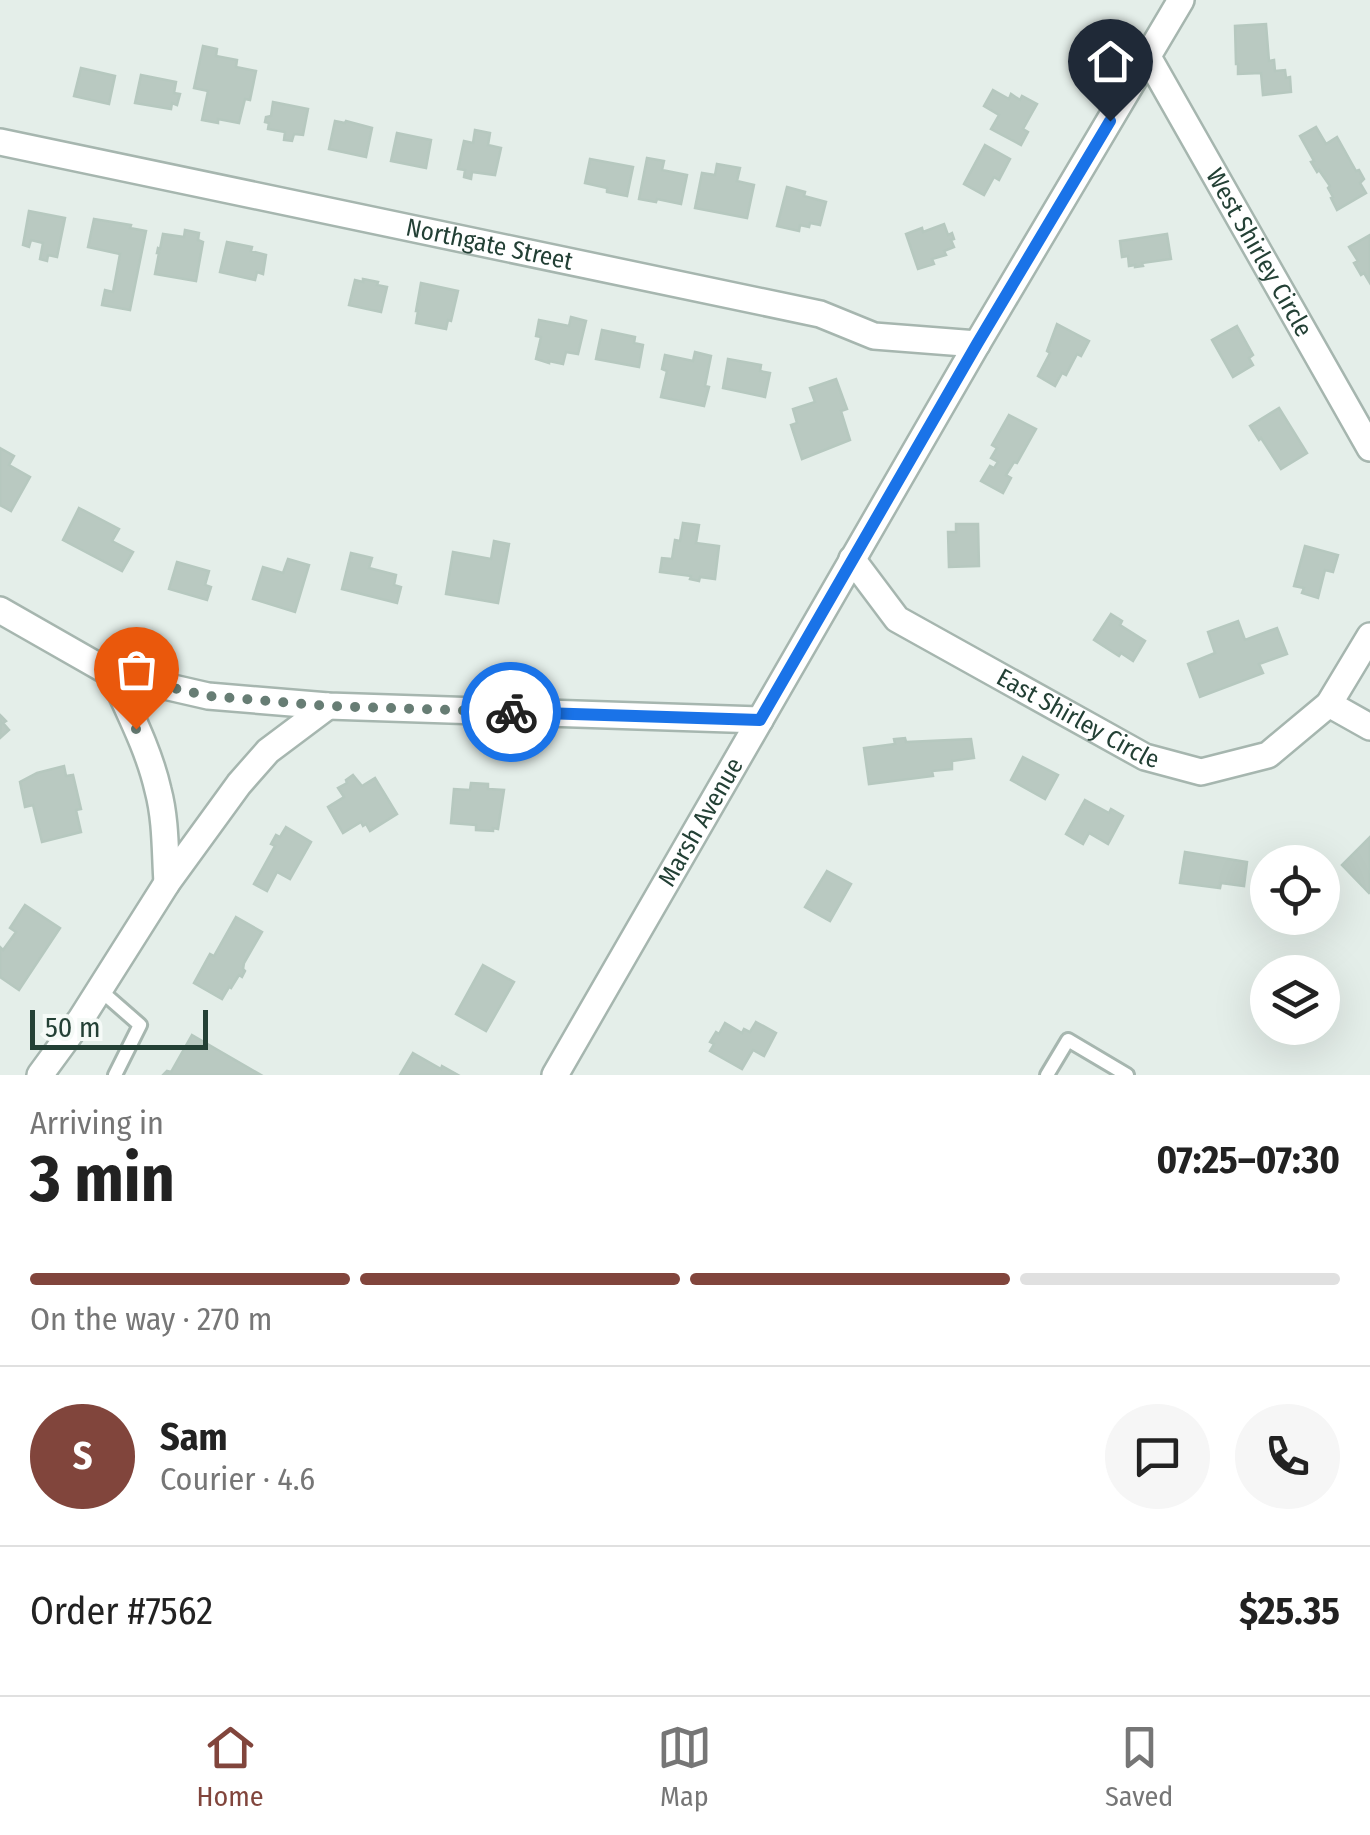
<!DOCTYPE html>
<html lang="en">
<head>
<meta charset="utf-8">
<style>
  :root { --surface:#fff; --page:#f6f6f6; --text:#222; --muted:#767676; --line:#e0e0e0; --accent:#81453c }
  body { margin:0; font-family:"Fira Sans Condensed",sans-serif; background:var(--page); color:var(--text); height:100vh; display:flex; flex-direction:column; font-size:38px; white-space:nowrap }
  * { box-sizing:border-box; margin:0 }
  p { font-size:32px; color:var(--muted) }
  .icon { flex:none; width:55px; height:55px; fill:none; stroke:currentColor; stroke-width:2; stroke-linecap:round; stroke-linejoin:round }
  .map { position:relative; height:1075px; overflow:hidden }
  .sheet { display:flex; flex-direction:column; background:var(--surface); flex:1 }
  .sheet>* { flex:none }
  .fabs { position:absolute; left:1250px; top:845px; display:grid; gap:20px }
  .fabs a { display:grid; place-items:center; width:90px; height:90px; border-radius:50%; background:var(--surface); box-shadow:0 10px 40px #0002; font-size:50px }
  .scale { position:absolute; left:30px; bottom:25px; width:178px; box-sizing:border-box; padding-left:10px; border:5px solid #234035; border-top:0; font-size:28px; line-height:35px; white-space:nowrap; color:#234035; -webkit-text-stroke:8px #f5faf7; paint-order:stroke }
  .pin { position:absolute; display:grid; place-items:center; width:85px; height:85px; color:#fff; margin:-102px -42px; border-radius:50% 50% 50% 0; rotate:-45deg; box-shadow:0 0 10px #0007 }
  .pin .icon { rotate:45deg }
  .courier { position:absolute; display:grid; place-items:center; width:100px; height:100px; margin:-50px; border:8px solid #1a73e8; border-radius:50%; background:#fff; color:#222; box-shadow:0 2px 12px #0007 }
  .head em { font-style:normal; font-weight:700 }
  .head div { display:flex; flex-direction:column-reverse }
  .head { display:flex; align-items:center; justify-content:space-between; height:170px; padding:0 30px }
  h1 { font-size:65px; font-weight:700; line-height:75px }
  .bar { display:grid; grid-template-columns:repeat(4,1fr); gap:15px 10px; align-content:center; height:120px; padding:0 30px }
  .bar i { height:12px; border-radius:8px; background:var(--line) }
  .bar .on { background:var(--accent) }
  .bar p { grid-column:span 4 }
  .line { display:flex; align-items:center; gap:25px; padding:0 30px; border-top:2px solid var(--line) }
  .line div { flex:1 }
  .round { display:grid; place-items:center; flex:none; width:105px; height:105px; border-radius:52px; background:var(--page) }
  .menu { display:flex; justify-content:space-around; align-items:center; height:140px; border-top:2px solid var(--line); background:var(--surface); font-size:28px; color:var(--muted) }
  .menu a { display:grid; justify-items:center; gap:5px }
  .menu .on { color:var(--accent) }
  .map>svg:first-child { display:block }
  .building { fill:#b9c9c1; stroke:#b6c8bf; stroke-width:2.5 }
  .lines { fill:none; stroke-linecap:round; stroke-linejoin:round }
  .service-casing { stroke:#a6b6af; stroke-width:18 }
  .minor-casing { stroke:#a6b6af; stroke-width:30 }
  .service { stroke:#fff; stroke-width:12 }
  .minor { stroke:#fff; stroke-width:25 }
  .done { stroke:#677d74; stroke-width:10; stroke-dasharray:0 18 }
  .route { stroke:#1a73e8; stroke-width:12 }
  .labels { text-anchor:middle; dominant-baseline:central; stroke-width:8; stroke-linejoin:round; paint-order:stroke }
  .street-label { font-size:25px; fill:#234035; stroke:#f5faf7 }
</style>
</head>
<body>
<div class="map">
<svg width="1370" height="1075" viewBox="0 0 1370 1075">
  <rect width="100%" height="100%" fill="#e4eee9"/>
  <g class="building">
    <polygon points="1266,24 1269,61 1274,60 1275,71 1285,70 1286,78 1290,77 1291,92 1263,95 1261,73 1238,74 1238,64 1236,64 1235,26"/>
    <polygon points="203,46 217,49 216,56 237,60 236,67 256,71 250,100 245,99 239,123 218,119 218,123 202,120 208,91 194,88"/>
    <polygon points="81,68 115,76 109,104 74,96"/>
    <polygon points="141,75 176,82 174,93 180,94 177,105 172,103 171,109 135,103"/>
    <polygon points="993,90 1009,99 1011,94 1020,100 1022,96 1037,104 1023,129 1028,132 1021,145 991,129 999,115 984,106"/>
    <polygon points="273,102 308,109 303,135 294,134 292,141 284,140 285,132 268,129 269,123 265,122 266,117 271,116"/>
    <polygon points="335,121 345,123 346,121 372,128 366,157 329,149"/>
    <polygon points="1316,127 1326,144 1337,137 1356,171 1359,170 1364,179 1360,183 1366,193 1337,210 1331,198 1333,197 1328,188 1330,186 1319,170 1317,172 1311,162 1314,161 1300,136"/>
    <polygon points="475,130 490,133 488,145 501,148 495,175 472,172 471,179 464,177 465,170 458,169 464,141 473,143"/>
    <polygon points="397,133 431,140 426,168 391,161"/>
    <polygon points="985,145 1010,159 999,180 994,177 984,195 964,184"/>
    <polygon points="647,158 664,161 662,170 687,175 681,204 657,199 656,202 639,199"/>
    <polygon points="590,159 633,167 627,196 607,192 607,188 585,183"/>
    <polygon points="717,164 740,168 737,181 754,185 747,218 695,208 702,173 715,175"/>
    <polygon points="787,187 805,192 804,196 826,202 820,225 810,223 809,227 800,225 799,231 777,226"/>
    <polygon points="29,211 65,218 57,257 48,255 47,261 40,259 43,243 31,240 29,247 23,245"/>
    <polygon points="94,219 131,225 130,228 146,231 130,310 102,305 105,290 113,292 120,254 88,247"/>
    <polygon points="944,224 948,235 952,233 954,239 951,240 954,247 944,251 946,255 932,259 934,264 918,269 906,234 922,228 923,232"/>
    <polygon points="185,230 199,233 198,240 203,242 196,281 155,274 159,253 157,253 158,248 160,249 163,234 184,237"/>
    <polygon points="1167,234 1171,259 1142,263 1143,266 1135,267 1135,265 1129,266 1128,256 1122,257 1120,241"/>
    <polygon points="1370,235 1370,283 1364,273 1361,275 1354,263 1358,261 1349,247"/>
    <polygon points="227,242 252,247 251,251 266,255 263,274 257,272 255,280 220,272"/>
    <polygon points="363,279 378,282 377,285 387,287 381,312 349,305 355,280 363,282"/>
    <polygon points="421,283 458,291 451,321 448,320 446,329 416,323 418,311 416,311"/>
    <polygon points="571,317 586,321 578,354 566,352 563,364 549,361 549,363 536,359 541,337 536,336 539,320 569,326"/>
    <polygon points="1057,324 1089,341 1081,356 1077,354 1066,375 1062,373 1055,386 1038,376 1050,353 1047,351"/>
    <polygon points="1237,326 1253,355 1249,358 1253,365 1233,377 1212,340"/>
    <polygon points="602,330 635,337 634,343 643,345 639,367 596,359"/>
    <polygon points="695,352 711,356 705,386 709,387 704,406 661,397 667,371 662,369 665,355 693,361"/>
    <polygon points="728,359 761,365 760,371 770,373 765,397 723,388"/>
    <polygon points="836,379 847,409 841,411 850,440 802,459 791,425 797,423 793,409 815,402 810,388"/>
    <polygon points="1279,408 1307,453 1281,469 1261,438 1259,440 1250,426"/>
    <polygon points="1009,415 1036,429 1017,463 1014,462 1006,475 1011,478 1003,493 981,481 990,466 994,468 998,462 991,458 997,448 992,445"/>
    <polygon points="0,448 14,456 9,465 30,477 11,511 0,505"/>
    <polygon points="79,508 119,529 112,541 133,552 122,571 63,540"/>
    <polygon points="683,523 699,525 696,543 719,546 715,579 700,577 699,581 690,579 691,576 660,572 662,558 672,559 675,540 680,541"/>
    <polygon points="956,524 978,524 979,566 949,567 948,532 956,532"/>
    <polygon points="494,541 509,544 498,603 446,594 453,552 491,559"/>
    <polygon points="1305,546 1338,555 1333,572 1325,570 1318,598 1302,593 1304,588 1294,586"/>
    <polygon points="351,553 372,558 369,568 396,575 394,585 401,587 397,603 342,589"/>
    <polygon points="288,559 309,565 295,612 253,599 263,567 283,573"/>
    <polygon points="177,562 209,571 205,585 211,587 207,600 169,589"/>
    <polygon points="1111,614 1122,621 1120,625 1145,641 1133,661 1121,653 1119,656 1094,640"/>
    <polygon points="1238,621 1245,640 1277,628 1287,654 1259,664 1263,673 1200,697 1188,664 1215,653 1208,632"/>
    <polygon points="1,716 6,721 3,723 9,730 0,738"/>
    <polygon points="905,738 906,742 971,739 974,758 952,761 952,769 932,771 933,776 869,784 864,748 895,744 894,739"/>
    <polygon points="1023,757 1058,775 1045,799 1011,780"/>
    <polygon points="64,766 66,776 73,775 81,809 76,810 81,832 42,842 33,805 25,807 20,782 37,773"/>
    <polygon points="353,775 362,786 375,778 397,814 370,831 366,824 363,826 361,822 343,833 328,807 344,797 338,788 347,783 346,780"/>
    <polygon points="471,783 488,784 488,789 504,790 498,829 493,828 493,831 476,830 476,825 451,823 454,789 470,790"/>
    <polygon points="1085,800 1109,813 1111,809 1123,816 1108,844 1089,833 1083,844 1066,834"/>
    <polygon points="286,827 311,842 290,879 277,872 267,891 254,884 275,846 271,844 276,835 280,837"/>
    <polygon points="1370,837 1370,892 1369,893 1342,865"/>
    <polygon points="1185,852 1247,862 1244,886 1221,883 1220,888 1180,883"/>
    <polygon points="827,871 851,884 830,921 805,907"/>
    <polygon points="25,905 60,928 19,990 0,977 0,947 3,950 16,932 10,928"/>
    <polygon points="236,917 262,932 244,963 243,969 245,971 242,977 239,975 231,988 229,987 222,999 194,983 210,954 214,956"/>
    <polygon points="483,965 514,982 486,1031 456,1014"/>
    <polygon points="756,1022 776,1033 764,1056 753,1050 742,1069 710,1051 714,1044 710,1042 716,1032 719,1034 725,1023 742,1033 744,1029 750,1032"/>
    <polygon points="192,1035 261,1075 163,1075 167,1071 171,1072"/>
    <polygon points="413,1053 441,1069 442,1066 458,1075 400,1075"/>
  </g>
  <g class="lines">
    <g class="service-casing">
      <g id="service">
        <polyline points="100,990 140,1025 115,1075"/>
        <polyline points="1047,1075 1068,1040 1127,1075"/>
      </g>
    </g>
    <g class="minor-casing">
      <g id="minor">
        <path id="s1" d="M 1148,57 L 1370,448"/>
        <path id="s2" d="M 0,142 L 820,314 L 874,336 L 977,344"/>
        <path id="s3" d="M 852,559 L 897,619 L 1145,757 L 1201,772 L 1268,755 L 1329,704 L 1370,636"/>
        <polyline points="0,610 112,674 208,696 328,706 760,720"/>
        <path d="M 112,674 C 129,712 149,750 158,790 C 166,820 165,852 167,883"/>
        <polyline points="1329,704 1370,727"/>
        <polyline points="40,1075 81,1019 167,883 239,784 268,751 328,706"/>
        <path id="s4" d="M 555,1075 L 977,344 L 1181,0"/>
      </g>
    </g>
    <use href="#service" class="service"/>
    <use href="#minor" class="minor"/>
  </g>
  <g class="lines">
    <polyline class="done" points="136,729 112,674 208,696 328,706 511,712"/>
    <polyline class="route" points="511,712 760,720 977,344 1110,121"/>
  </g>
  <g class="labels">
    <g class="street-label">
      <text stroke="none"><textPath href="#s2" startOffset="500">Northgate Street</textPath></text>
      <text stroke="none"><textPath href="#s1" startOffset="225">West Shirley Circle</textPath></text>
      <text stroke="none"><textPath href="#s3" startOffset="282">East Shirley Circle</textPath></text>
      <text stroke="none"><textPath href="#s4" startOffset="292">Marsh Avenue</textPath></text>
    </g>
  </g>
</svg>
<div class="fabs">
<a><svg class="icon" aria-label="locate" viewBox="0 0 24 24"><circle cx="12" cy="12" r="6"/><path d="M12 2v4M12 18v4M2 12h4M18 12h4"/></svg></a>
<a><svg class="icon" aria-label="layers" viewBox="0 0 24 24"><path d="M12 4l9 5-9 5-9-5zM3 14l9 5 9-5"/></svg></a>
</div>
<div class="scale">50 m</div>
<div class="pin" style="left:136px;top:729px;background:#ea580c"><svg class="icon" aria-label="bag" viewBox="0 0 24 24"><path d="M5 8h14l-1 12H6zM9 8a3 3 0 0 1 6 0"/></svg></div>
<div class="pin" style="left:1110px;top:121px;background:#1f2937"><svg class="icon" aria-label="home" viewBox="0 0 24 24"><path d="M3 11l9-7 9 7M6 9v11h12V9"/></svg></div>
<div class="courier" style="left:511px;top:712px"><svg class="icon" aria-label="bike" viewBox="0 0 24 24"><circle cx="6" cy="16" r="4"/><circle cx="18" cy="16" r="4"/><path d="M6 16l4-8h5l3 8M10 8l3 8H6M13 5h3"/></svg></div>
</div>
<section class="sheet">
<div class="head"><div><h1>3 min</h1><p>Arriving in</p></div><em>07:25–07:30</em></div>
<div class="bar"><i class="on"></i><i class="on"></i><i class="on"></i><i></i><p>On the way · 270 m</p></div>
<div class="line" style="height:180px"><b class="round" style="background:var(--accent);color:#fff">S</b><div><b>Sam</b><p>Courier · 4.6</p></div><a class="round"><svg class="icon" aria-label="chat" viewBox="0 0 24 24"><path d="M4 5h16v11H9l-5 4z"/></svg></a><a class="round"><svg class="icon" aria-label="phone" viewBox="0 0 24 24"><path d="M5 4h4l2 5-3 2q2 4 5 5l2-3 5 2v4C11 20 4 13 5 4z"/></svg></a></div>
<div class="line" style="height:130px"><div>Order #7562</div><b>$25.35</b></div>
</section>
<nav class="menu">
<a class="on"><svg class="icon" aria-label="home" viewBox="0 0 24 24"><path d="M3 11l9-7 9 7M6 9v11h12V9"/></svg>Home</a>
<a><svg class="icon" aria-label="map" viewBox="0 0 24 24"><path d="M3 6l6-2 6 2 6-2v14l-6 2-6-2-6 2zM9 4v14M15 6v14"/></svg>Map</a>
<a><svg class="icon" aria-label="saved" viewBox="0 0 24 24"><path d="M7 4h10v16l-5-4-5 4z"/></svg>Saved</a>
</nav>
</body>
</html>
